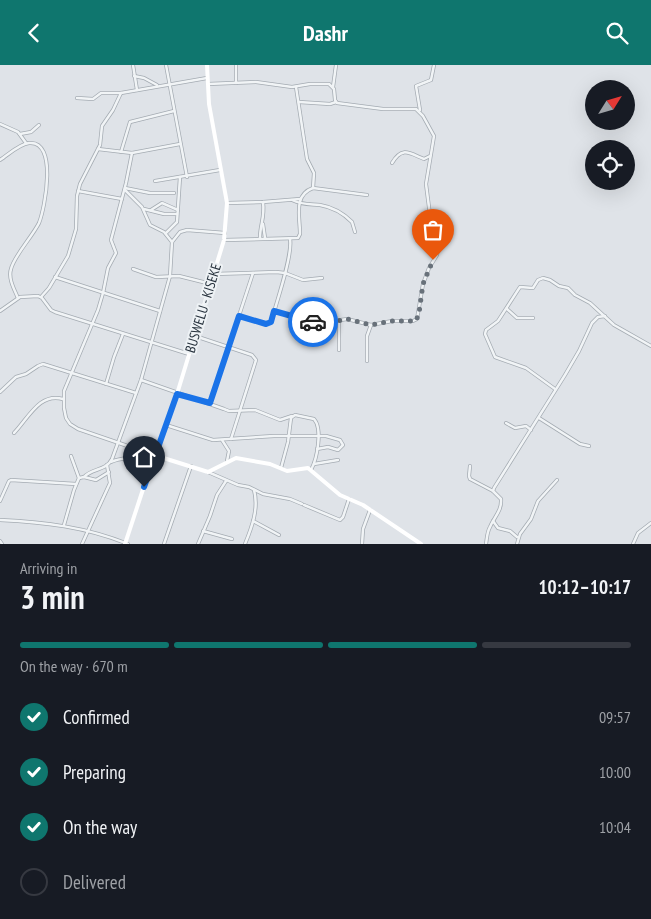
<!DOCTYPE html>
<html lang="en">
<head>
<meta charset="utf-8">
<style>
  :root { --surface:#171b24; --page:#20242c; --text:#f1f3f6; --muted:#9ea1a6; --line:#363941; --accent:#0f766e }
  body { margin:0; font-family:"PT Sans Narrow",sans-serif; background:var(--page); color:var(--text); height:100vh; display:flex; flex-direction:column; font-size:19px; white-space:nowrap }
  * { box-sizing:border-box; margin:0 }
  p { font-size:16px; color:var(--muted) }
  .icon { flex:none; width:28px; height:28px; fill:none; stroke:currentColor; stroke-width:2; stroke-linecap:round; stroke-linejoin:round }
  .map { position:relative; height:479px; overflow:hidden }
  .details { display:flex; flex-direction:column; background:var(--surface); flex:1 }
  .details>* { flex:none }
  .needle { width:32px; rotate:53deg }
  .buttons { position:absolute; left:585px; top:15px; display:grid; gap:10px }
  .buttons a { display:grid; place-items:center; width:50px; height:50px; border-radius:50%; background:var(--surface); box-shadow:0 5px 20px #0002; font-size:25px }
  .pin { position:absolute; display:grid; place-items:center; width:42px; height:42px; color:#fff; margin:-51px -21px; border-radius:50% 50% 50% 0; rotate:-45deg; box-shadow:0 0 5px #0007 }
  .pin .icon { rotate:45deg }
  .courier { position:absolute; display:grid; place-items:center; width:50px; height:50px; margin:-25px; border:4px solid #1a73e8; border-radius:50%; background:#fff; color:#222; box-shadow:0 1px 6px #0007 }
  .head em { font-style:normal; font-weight:700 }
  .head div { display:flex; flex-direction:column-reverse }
  .head { display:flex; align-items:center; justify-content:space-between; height:85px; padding:0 20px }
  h1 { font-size:32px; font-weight:700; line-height:38px }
  .bar { display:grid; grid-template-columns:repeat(4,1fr); gap:8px 5px; align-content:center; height:60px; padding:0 20px }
  .bar i { height:6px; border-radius:4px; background:var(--line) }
  .bar .selected { background:var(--accent) }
  .bar p { grid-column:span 4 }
  ol { padding:0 20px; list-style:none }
  li { display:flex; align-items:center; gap:15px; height:55px }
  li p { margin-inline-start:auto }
  li .icon { padding:5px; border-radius:50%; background:var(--accent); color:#fff; stroke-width:4 }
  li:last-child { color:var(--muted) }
  li i { width:28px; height:28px; border:2px solid var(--line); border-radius:50% }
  header { display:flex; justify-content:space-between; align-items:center; height:65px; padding:0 20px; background:var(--accent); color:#fff; font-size:22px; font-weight:700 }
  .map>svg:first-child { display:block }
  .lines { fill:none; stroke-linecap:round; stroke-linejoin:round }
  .street-casing { stroke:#a4abb2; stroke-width:4 }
  .street { stroke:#f1f4f6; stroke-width:2.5 }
  .secondary { stroke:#fff; stroke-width:4 }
  .done { stroke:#68717a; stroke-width:5; stroke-dasharray:0 9 }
  .route { stroke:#1a73e8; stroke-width:6 }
  .labels { text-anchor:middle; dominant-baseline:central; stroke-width:4; stroke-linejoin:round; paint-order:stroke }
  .street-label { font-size:14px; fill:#28333e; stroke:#eef2f5 }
</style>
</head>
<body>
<header><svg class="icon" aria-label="back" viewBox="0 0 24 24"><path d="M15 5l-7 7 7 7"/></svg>Dashr<svg class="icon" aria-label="search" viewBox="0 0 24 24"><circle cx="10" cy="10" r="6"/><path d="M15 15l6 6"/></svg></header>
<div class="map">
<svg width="651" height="479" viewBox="0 0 651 479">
  <rect width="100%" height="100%" fill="#dfe3e8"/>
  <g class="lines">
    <g class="street-casing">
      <g id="street">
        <polyline points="133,0 137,25"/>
        <polyline points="166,0 187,112"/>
        <polyline points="236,0 236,18"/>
        <polyline points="134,11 144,13 157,20"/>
        <polyline points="208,19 256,17 292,22 310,19 329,19 334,24 335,35 337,38 383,44 416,44 423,51 434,71 426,119 430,150 439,177 437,190 429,203 423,219 417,254 413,256 392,256 371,260 347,254 322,258 304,255 274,246"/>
        <polyline points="296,22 307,94 314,108 313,123"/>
        <polyline points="333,22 336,0"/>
        <polyline points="77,33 93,34 101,28 121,28 207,13"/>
        <polyline points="299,37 330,39 336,37"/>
        <polyline points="420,45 416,21 431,15 434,0"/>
        <polyline points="0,59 18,67 26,78"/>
        <polyline points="20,69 31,67 39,60"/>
        <polyline points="98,84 132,88 180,79"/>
        <polyline points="121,87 130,57 174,46"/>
        <polyline points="132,88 126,118 111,175 116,188 108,203 103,228 98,245 64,326 64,343 66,353 70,359 78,364 154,390"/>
        <path d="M 0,95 C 8,90 19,79 29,78 C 58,75 45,143 39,158 C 32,172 14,191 11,204 C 8,213 14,224 18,233"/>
        <path d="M 392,98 C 402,81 409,88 424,94 L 430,91"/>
        <polyline points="155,116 220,105"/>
        <polyline points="125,123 150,128 174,128"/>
        <polyline points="78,126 122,134"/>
        <path d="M 292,135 C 302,140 310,139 320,140 C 332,142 344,149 352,157 L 355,167"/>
        <polyline points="227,138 263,137 300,134"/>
        <polyline points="144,144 164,149 177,149"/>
        <polyline points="151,145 162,138 178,145"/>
        <polyline points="263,159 265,173"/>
        <polyline points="166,168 177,157 180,112"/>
        <path d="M 260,173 C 260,159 265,153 263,137"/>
        <path d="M 224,175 L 298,173 L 300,169 C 300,152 293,130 313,123 L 367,130"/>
        <polyline points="172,177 180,167 187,165 225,168"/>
        <polyline points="133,204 156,212 179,211 211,219"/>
        <polyline points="214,209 276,207 285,208 303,215 322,213"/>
        <polyline points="55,212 160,246"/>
        <polyline points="41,232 49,223 68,191 76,164 77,131 80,119 100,80 102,61 113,45 121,28"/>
        <polyline points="507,244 517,253 533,253"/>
        <polyline points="0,246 20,232 38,231 42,233 51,245 55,247 189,289"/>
        <path d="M 239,251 L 266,259 L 271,257 C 276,239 293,190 290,174"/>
        <polyline points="339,256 339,285"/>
        <polyline points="195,271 252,290 256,295 231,374"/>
        <polyline points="367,296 367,271 371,260"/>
        <polyline points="141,315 224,344 229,346 255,345 280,355 292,351"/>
        <polyline points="106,319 114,292 123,269"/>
        <polyline points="555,324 526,303 495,292 485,269 486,265 498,256 520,222 533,223 538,215 543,213 550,215 559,221 568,223 575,230 590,238 614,260 651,281"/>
        <polyline points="0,327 16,312 26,309 38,301 43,299 136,328"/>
        <polyline points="210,339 253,208"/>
        <polyline points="539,353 580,379 589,381"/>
        <polyline points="506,358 515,363 526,361 531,365"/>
        <polyline points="166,360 213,375 274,371 326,371 340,375 343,380 338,385 328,382 317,384"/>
        <path d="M 14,368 C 28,354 39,327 63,334"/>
        <polyline points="222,375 229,386 227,396"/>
        <path d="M 111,397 C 123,391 135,395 147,388"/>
        <polyline points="314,399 338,395"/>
        <polyline points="470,401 469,411 470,414 493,426"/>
        <path d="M 281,403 L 288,377 L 291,353 L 295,350 L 314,354 C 323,364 317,394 311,405"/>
        <polyline points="208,407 238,420 249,422 263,429 290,434 302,439"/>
        <path d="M 84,412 C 92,403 106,406 112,394 L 141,315 L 170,211 L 172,177 L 164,167 L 150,160 L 142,142 L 125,125"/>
        <polyline points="79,413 84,412 96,415 109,407"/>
        <polyline points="0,436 9,416 11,415 76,419"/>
        <polyline points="304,440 340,455 343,452 349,434"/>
        <path d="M 0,455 C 44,457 86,462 128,479"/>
        <polyline points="253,456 279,470"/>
        <polyline points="493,456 498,463 510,466 517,472"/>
        <polyline points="64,460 74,425 79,413 71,391"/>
        <polyline points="203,466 232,474"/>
        <polyline points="0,476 2,479"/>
        <polyline points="82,479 110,418 107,400"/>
        <polyline points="164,479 191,401"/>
        <polyline points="198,479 210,451 217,430 226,416"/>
        <path d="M 245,479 C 252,462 259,443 254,425"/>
        <polyline points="362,479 363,464 370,445"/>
        <path d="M 486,479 C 487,473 487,467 490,462 C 494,452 502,446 501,434 L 493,426 L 494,423 L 565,310 L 579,286 L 592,258 L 598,252 L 605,251"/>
        <polyline points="517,479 520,469 531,454 538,436 557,415"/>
        <polyline points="633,479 638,468 651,458"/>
      </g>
    </g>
    <use href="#street" class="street"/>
    <g class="secondary">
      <polyline points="154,390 208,407 236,393 270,399 287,406 308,403 340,430 363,440 421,479"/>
      <polyline points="125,479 151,400 177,329 224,175 227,138 209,39 207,0"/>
    </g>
  </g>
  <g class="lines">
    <polyline class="done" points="313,257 329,258 347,254 371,260 392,256 416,256 419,248 423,219 433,195"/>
    <polyline class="route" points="144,422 177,329 210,338 239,251 266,259 271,257 274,246 313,257"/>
  </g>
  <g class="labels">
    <g class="street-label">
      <text transform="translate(203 243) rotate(-73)">BUSWELU - KISEKE</text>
    </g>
  </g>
</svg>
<div class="buttons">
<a><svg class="needle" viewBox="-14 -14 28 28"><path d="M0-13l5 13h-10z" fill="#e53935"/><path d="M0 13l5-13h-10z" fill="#9ea1a6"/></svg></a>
<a><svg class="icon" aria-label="locate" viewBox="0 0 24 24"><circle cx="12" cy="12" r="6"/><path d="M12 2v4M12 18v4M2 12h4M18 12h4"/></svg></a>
</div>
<div class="pin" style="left:433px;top:195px;background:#ea580c"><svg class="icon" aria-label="bag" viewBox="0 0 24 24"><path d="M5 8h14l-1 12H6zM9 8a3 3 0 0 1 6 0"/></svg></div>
<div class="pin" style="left:144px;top:422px;background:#1f2937"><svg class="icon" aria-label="home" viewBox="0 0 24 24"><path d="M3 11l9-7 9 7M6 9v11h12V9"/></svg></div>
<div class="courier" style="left:313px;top:257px"><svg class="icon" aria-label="car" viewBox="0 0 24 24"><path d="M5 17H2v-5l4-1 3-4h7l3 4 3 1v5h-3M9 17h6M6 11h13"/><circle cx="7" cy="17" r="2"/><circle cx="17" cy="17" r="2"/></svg></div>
</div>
<section class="details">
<div class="head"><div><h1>3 min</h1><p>Arriving in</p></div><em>10:12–10:17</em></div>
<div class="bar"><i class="selected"></i><i class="selected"></i><i class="selected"></i><i></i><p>On the way · 670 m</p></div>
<ol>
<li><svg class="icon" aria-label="check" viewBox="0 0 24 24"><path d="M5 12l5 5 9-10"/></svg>Confirmed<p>09:57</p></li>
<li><svg class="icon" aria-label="check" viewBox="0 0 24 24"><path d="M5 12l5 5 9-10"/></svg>Preparing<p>10:00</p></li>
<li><svg class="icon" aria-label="check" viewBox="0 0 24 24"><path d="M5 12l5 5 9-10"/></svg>On the way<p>10:04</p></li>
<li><i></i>Delivered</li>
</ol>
</section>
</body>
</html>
